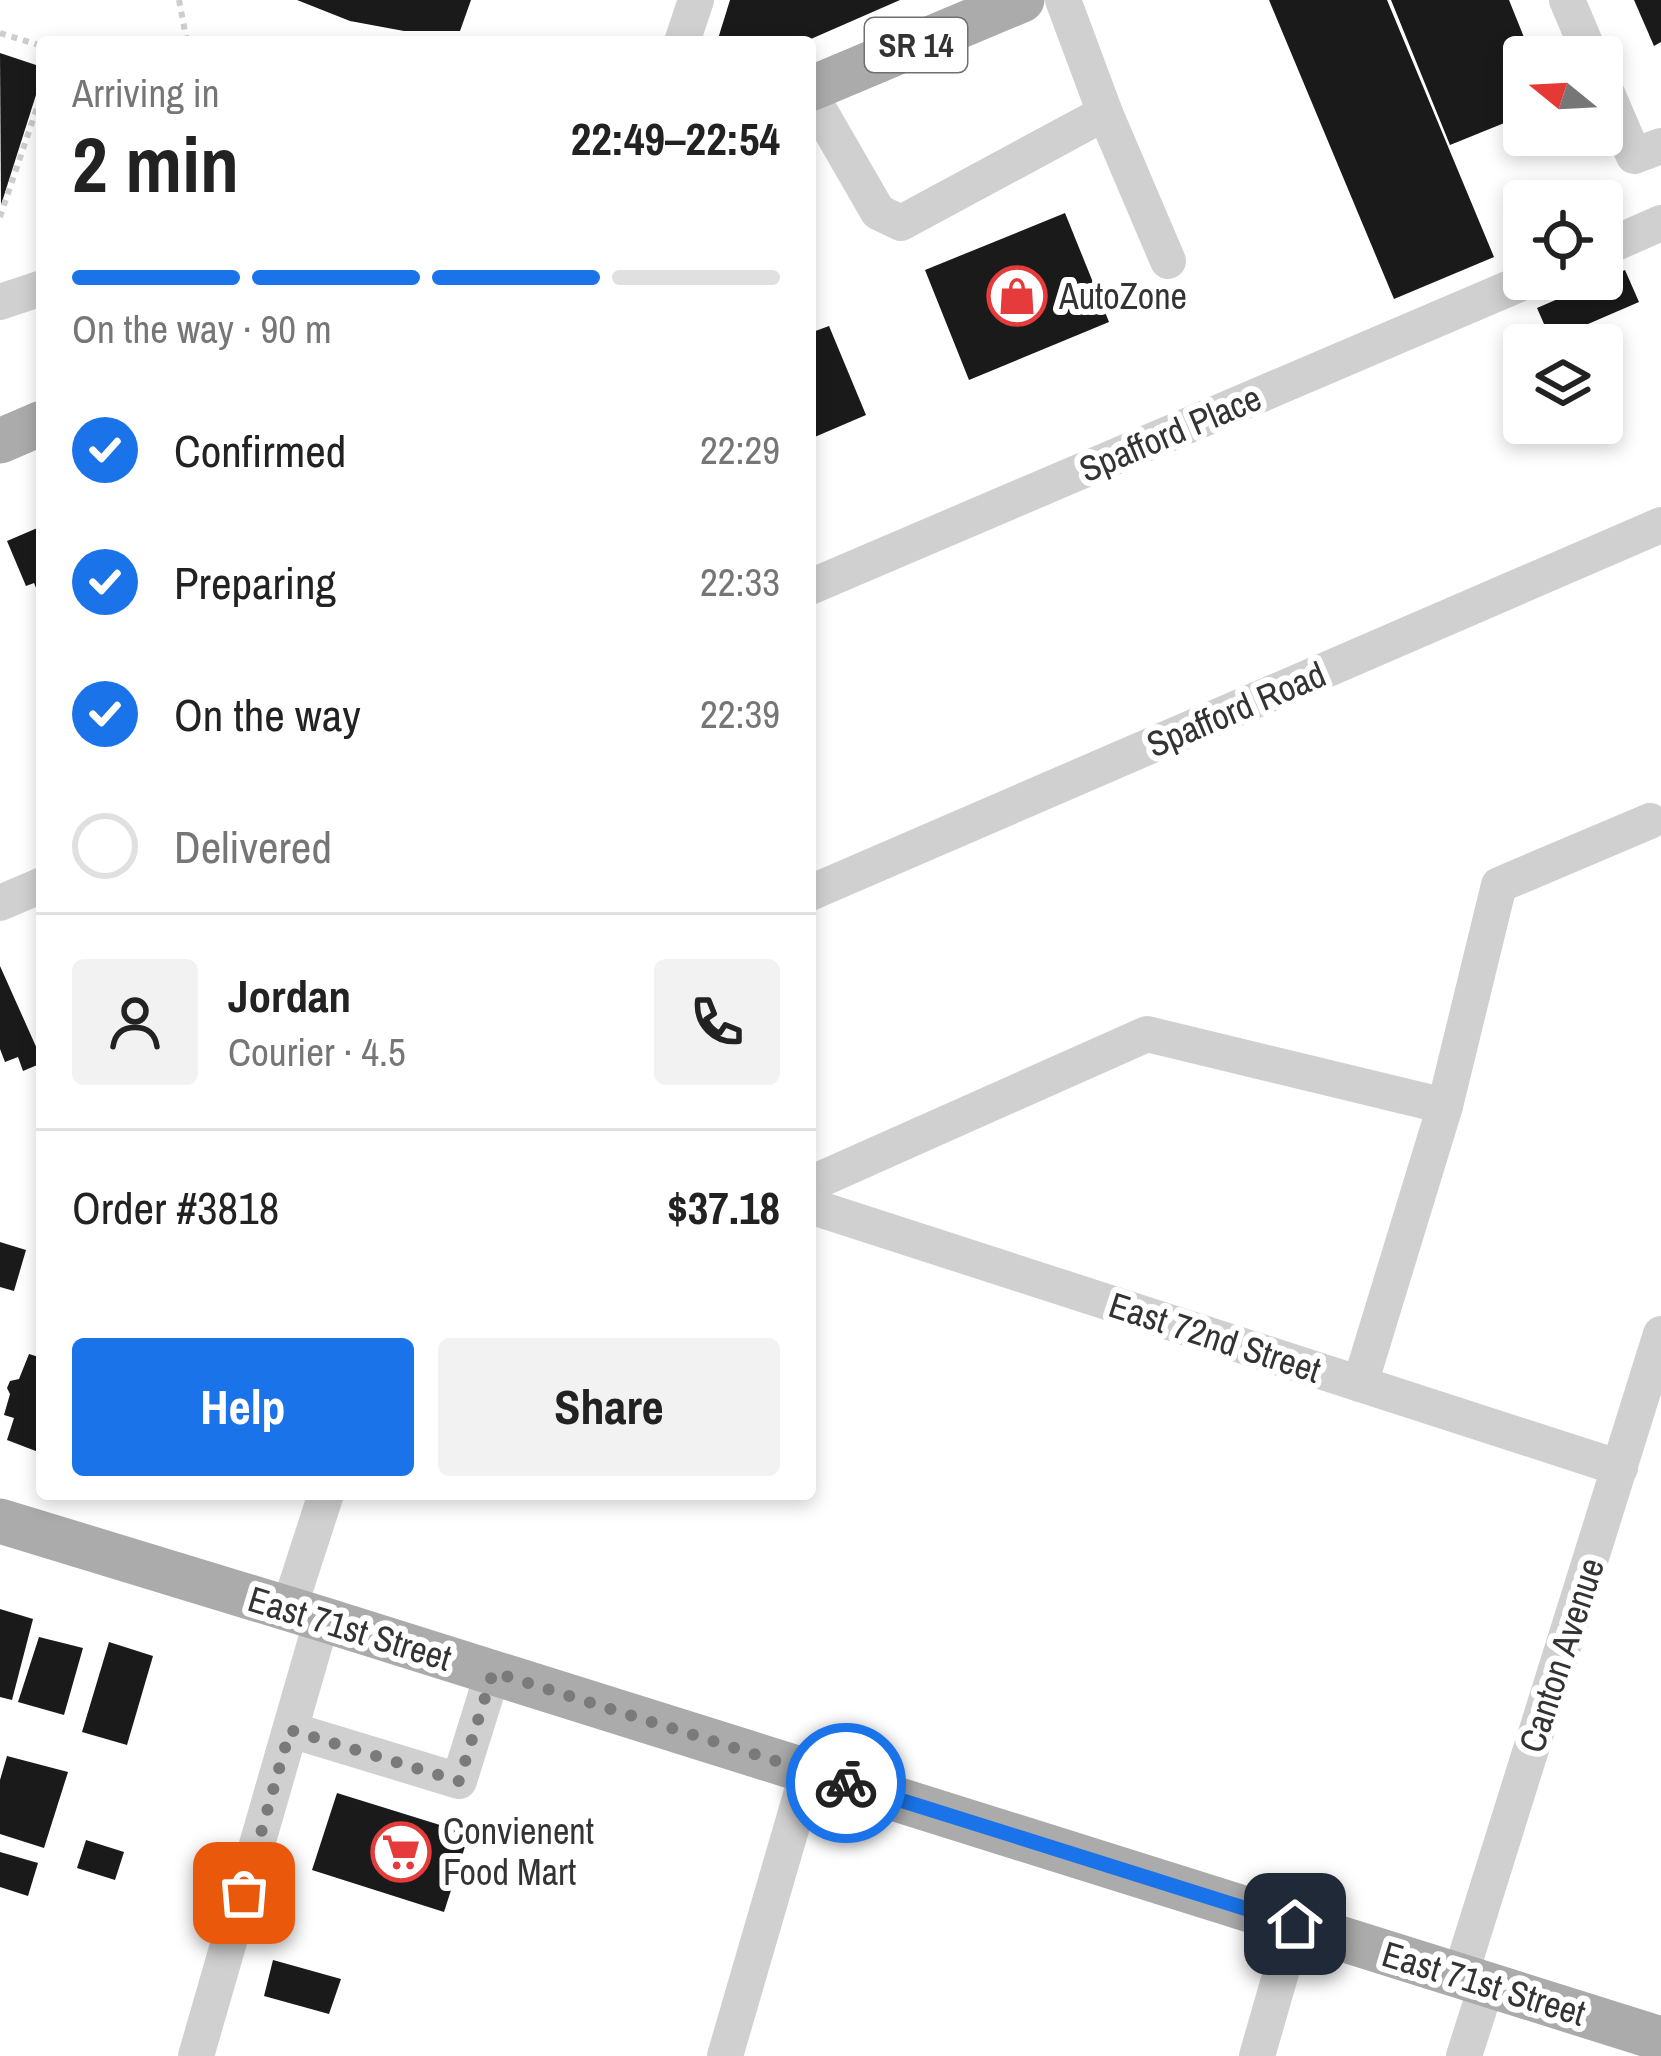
<!DOCTYPE html>
<html lang="en">
<head>
<meta charset="utf-8">
<style>
  :root { --surface:#fff; --page:#f2f2f2; --text:#222; --muted:#767676; --line:#e0e0e0; --accent:#1a73e8 }
  body { margin:0; font-family:"Archivo Narrow",sans-serif; background:var(--page); color:var(--text); height:100vh; display:flex; flex-direction:column; font-size:45px; white-space:nowrap }
  * { box-sizing:border-box; margin:0 }
  p { font-size:39px; color:var(--muted) }
  .icon { flex:none; width:66px; height:66px; fill:none; stroke:currentColor; stroke-width:2; stroke-linecap:round; stroke-linejoin:round }
  .map { position:relative; flex:1; overflow:hidden }
  .side { position:absolute; left:36px; top:36px; width:780px; height:1464px; display:flex; flex-direction:column; background:var(--surface); border-radius:12px; box-shadow:0 6px 18px #0003 }
  .side>* { flex:none }
  .needle { width:78px; rotate:288deg }
  .tools { position:absolute; left:1503px; top:36px; display:grid; gap:24px }
  .tools a { display:grid; place-items:center; width:120px; height:120px; border-radius:12px; background:var(--surface); box-shadow:0 6px 18px #0003; font-size:60px }
  .pin { position:absolute; display:grid; place-items:center; width:102px; height:102px; color:#fff; margin:-51px; border-radius:24px; box-shadow:0 6px 18px #0006 }
  .courier { position:absolute; display:grid; place-items:center; width:120px; height:120px; margin:-60px; border:9px solid #1a73e8; border-radius:50%; background:#fff; color:#222; box-shadow:0 3px 15px #0007 }
  .headline em { font-style:normal; font-weight:700 }
  .headline div { display:flex; flex-direction:column-reverse }
  .headline { display:flex; align-items:center; justify-content:space-between; height:204px; padding:0 36px }
  h1 { font-size:78px; font-weight:700; line-height:90px }
  .bar { display:grid; grid-template-columns:repeat(4,1fr); gap:18px 12px; align-content:center; height:144px; padding:0 36px }
  .bar i { height:15px; border-radius:9px; background:var(--line) }
  .bar .selected { background:var(--accent) }
  .bar p { grid-column:span 4 }
  .line { display:flex; align-items:center; gap:30px; padding:0 36px; border-top:3px solid var(--line) }
  .line div { flex:1 }
  .round { display:grid; place-items:center; flex:none; width:126px; height:126px; border-radius:12px; background:var(--page) }
  ol { padding:0 36px; list-style:none }
  li { display:flex; align-items:center; gap:36px; height:132px }
  li p { margin-inline-start:auto }
  li .icon { padding:12px; border-radius:50%; background:var(--accent); color:#fff; stroke-width:4 }
  li:last-child { color:var(--muted) }
  li i { width:66px; height:66px; border:6px solid var(--line); border-radius:50% }
  .button { display:flex; gap:24px; margin-top:auto; padding:24px 36px }
  .button a { flex:1; height:138px; border-radius:12px; background:var(--accent); color:#fff; font-size:48px; font-weight:700; line-height:138px; text-align:center }
  .button a+a { background:var(--page); color:var(--text) }
  .map>svg:first-child { display:block }
  .building { fill:#1a1a1a }
  .lines { fill:none; stroke-linecap:round; stroke-linejoin:round }
  .path { stroke:#cdcdcd; stroke-width:6; stroke-dasharray:6 6; stroke-linecap:butt }
  .minor { stroke:#d0d0d0; stroke-width:36 }
  .major { stroke:#ababab; stroke-width:45 }
  .done { stroke:#7a7a7a; stroke-width:12; stroke-dasharray:0 21.6 }
  .route { stroke:#1a73e8; stroke-width:15 }
  .labels { text-anchor:middle; dominant-baseline:central; stroke-width:12; stroke-linejoin:round; paint-order:stroke }
  .shield { fill:#fff; stroke:#707070; stroke-width:3 }
  .shield-label { font-size:33px; font-weight:bold; fill:#333 }
  .poi-label { font-size:36px; fill:#333; stroke:#fff; text-anchor:start }
  .street-label { font-size:36px; fill:#333; stroke:#fff }
</style>
</head>
<body>
<div class="map">
<svg width="1661" height="2056" viewBox="0 0 1661 2056">
  <rect width="100%" height="100%" fill="#fff"/>
  <g class="building">
    <polygon points="297,0 471,0 460,31 404,31 350,21"/>
    <polygon points="730,0 900,0 804,42 717,42"/>
    <polygon points="1269,0 1387,0 1494,257 1394,299"/>
    <polygon points="1391,0 1509,0 1532,57 1524,57 1524,115 1450,145"/>
    <polygon points="1634,0 1661,0 1661,42 1654,46"/>
    <polygon points="0,53 42,67 42,76 1,205"/>
    <polygon points="1065,213 1109,322 969,380 925,270"/>
    <polygon points="1625,270 1639,302 1551,340 1537,308"/>
    <polygon points="829,326 866,415 810,439 810,333"/>
    <polygon points="42,526 42,602 34,583 26,586 7,541"/>
    <polygon points="0,966 42,1060 42,1063 23,1071 18,1057 5,1062 0,1049"/>
    <polygon points="0,1242 26,1250 14,1291 0,1287"/>
    <polygon points="29,1354 42,1358 41,1453 7,1440 14,1418 4,1415 10,1394 7,1388 10,1381 19,1379"/>
    <polygon points="0,1609 33,1619 12,1700 0,1697"/>
    <polygon points="39,1637 83,1648 64,1715 18,1702"/>
    <polygon points="109,1642 153,1656 127,1745 82,1732"/>
    <polygon points="7,1756 68,1772 44,1848 0,1834 0,1780"/>
    <polygon points="337,1793 469,1834 444,1912 312,1870"/>
    <polygon points="86,1840 124,1852 115,1880 77,1868"/>
    <polygon points="0,1852 38,1863 28,1896 0,1887"/>
    <polygon points="273,1960 341,1979 329,2014 264,1996"/>
  </g>
  <g class="lines">
    <g class="path">
      <polyline points="179,0 187,42"/>
      <polyline points="0,33 42,46"/>
      <polyline points="0,217 42,93"/>
    </g>
    <g class="minor">
      <polyline points="1063,0 1105,113 1168,261"/>
      <polyline points="1567,0 1591,57"/>
      <polyline points="682,42 696,0"/>
      <polyline points="1602,82 1634,156 1661,146"/>
      <polyline points="810,94 878,212 901,223 1105,113"/>
      <polyline points="1602,249 1661,223"/>
      <polyline points="0,302 42,288"/>
      <polyline points="810,587 1531,279"/>
      <polyline points="810,893 1661,525"/>
      <polyline points="0,903 42,885"/>
      <polyline points="810,1184 1147,1034 1445,1106"/>
      <polyline points="810,1206 1620,1468"/>
      <polyline points="1360,1384 1445,1106 1499,885 1650,821"/>
      <polyline points="289,1608 326,1494"/>
      <polyline points="291,1730 459,1781 493,1672"/>
      <polyline points="1460,1976 1661,1334"/>
      <polyline points="196,2056 322,1619"/>
      <polyline points="725,2056 808,1771"/>
      <polyline points="1257,2056 1295,1924"/>
      <polyline points="1464,2056 1487,1984"/>
    </g>
    <g class="major">
      <polyline points="810,89 1022,0"/>
      <polyline points="0,441 42,423"/>
      <polyline points="0,1521 322,1619 1661,2039"/>
    </g>
  </g>
  <g class="lines">
    <polyline class="done" points="244,1893 290,1730 459,1781 493,1672 846,1783"/>
    <polyline class="route" points="846,1783 1295,1924"/>
  </g>
  <defs>
    <g id="shop-ring" transform="scale(3)"><circle r="9.5" fill="#fff" stroke="#e53b3a" stroke-width="1.5"/><path d="M-5-2.5h2.3a2.7 3.5 0 0 1 5.4 0H5L5.5 6h-11ZM-1.5-2.5h3a1.5 2.3 0 0 0-3 0Z" fill="#e53b3a"/></g>
    <g id="supermarket-ring" transform="scale(3)"><circle r="9.5" fill="#fff" stroke="#e53b3a" stroke-width="1.5"/><path d="M-6-5.5h2.5l.6 2H6L4.5 2H-2.5L-4.4-4H-6ZM-1.5 3.2a1.3 1.3 0 1 0 .1 0ZM3 3.2a1.3 1.3 0 1 0 .1 0Z" fill="#e53b3a"/></g>
  </defs>
  <g fill-rule="evenodd">
    <use href="#shop-ring" x="1017" y="296"/>
    <use href="#supermarket-ring" x="401" y="1852"/>
  </g>
  <g class="labels">
    <rect class="shield" x="865" y="18" width="102" height="54" rx="9"/>
    <g class="shield-label">
      <text x="916" y="45">SR 14</text>
    </g>
    <g class="poi-label">
      <text x="1059" y="296">AutoZone</text>
      <text x="443" y="1831">Convienent<tspan x="443" dy="41">Food Mart</tspan></text>
    </g>
    <g class="street-label">
      <text transform="translate(1170 433) rotate(-23)">Spafford Place</text>
      <text transform="translate(1236 709) rotate(-23)">Spafford Road</text>
      <text transform="translate(1215 1337) rotate(18)">East 72nd Street</text>
      <text transform="translate(350 1628) rotate(17)">East 71st Street</text>
      <text transform="translate(1561 1655) rotate(-72)">Canton Avenue</text>
      <text transform="translate(1484 1983) rotate(17)">East 71st Street</text>
    </g>
  </g>
</svg>
<div class="tools">
<a><svg class="needle" viewBox="-14 -14 28 28"><path d="M0-13l5 13h-10z" fill="#e53935"/><path d="M0 13l5-13h-10z" fill="#767676"/></svg></a>
<a><svg class="icon" aria-label="locate" viewBox="0 0 24 24"><circle cx="12" cy="12" r="6"/><path d="M12 2v4M12 18v4M2 12h4M18 12h4"/></svg></a>
<a><svg class="icon" aria-label="layers" viewBox="0 0 24 24"><path d="M12 4l9 5-9 5-9-5zM3 14l9 5 9-5"/></svg></a>
</div>
<div class="pin" style="left:244px;top:1893px;background:#ea580c"><svg class="icon" aria-label="bag" viewBox="0 0 24 24"><path d="M5 8h14l-1 12H6zM9 8a3 3 0 0 1 6 0"/></svg></div>
<div class="pin" style="left:1295px;top:1924px;background:#1f2937"><svg class="icon" aria-label="home" viewBox="0 0 24 24"><path d="M3 11l9-7 9 7M6 9v11h12V9"/></svg></div>
<div class="courier" style="left:846px;top:1783px"><svg class="icon" aria-label="bike" viewBox="0 0 24 24"><circle cx="6" cy="16" r="4"/><circle cx="18" cy="16" r="4"/><path d="M6 16l4-8h5l3 8M10 8l3 8H6M13 5h3"/></svg></div>
<section class="side">
<div class="headline"><div><h1>2 min</h1><p>Arriving in</p></div><em>22:49–22:54</em></div>
<div class="bar"><i class="selected"></i><i class="selected"></i><i class="selected"></i><i></i><p>On the way · 90 m</p></div>
<ol>
<li><svg class="icon" aria-label="check" viewBox="0 0 24 24"><path d="M5 12l5 5 9-10"/></svg>Confirmed<p>22:29</p></li>
<li><svg class="icon" aria-label="check" viewBox="0 0 24 24"><path d="M5 12l5 5 9-10"/></svg>Preparing<p>22:33</p></li>
<li><svg class="icon" aria-label="check" viewBox="0 0 24 24"><path d="M5 12l5 5 9-10"/></svg>On the way<p>22:39</p></li>
<li><i></i>Delivered</li>
</ol>
<div class="line" style="height:216px"><a class="round"><svg class="icon" aria-label="person" viewBox="0 0 24 24"><circle cx="12" cy="8" r="4"/><path d="M4 21q1-7 8-7t8 7"/></svg></a><div><b>Jordan</b><p>Courier · 4.5</p></div><a class="round"><svg class="icon" aria-label="phone" viewBox="0 0 24 24"><path d="M5 4h4l2 5-3 2q2 4 5 5l2-3 5 2v4C11 20 4 13 5 4z"/></svg></a></div>
<div class="line" style="height:156px"><div>Order #3818</div><b>$37.18</b></div>
<div class="button"><a>Help</a><a>Share</a></div>
</section>
</div>
</body>
</html>
